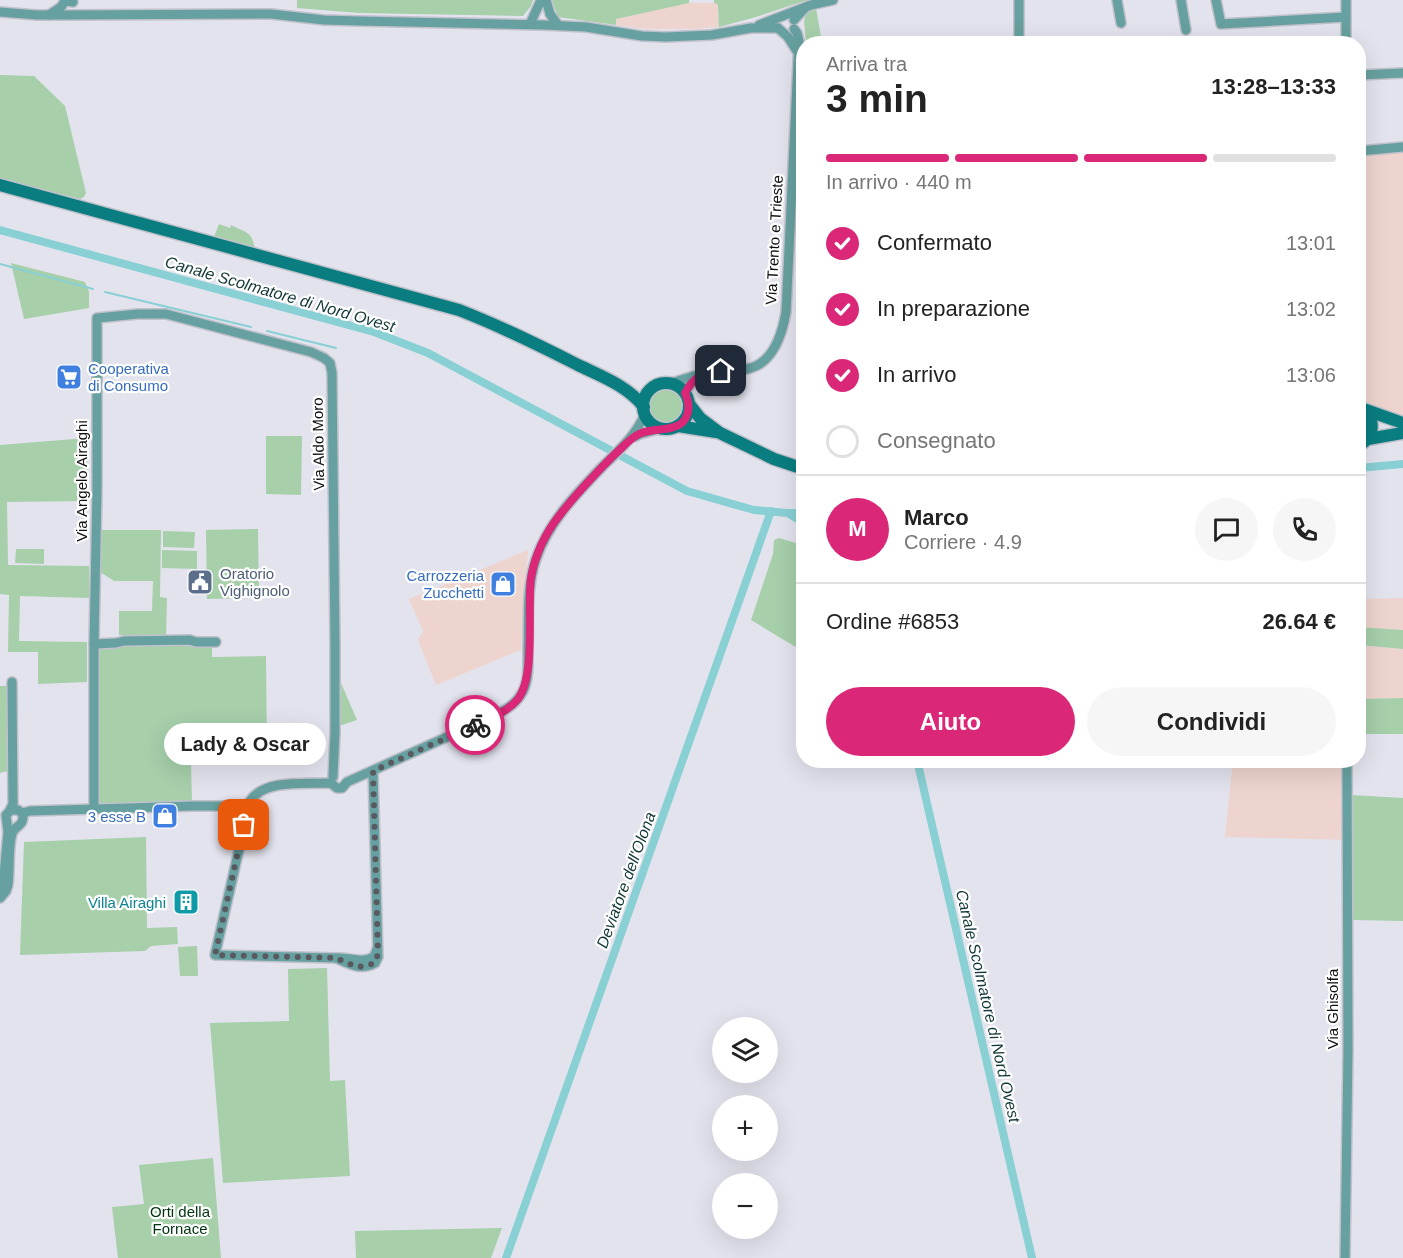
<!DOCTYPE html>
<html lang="it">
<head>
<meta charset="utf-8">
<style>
  :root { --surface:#fff; --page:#f6f6f6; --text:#222; --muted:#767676; --line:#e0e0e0; --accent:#db2777 }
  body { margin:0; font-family:Arial,sans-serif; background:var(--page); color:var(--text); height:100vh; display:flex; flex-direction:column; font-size:22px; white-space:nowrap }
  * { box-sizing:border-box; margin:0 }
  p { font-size:20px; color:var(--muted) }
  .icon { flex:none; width:33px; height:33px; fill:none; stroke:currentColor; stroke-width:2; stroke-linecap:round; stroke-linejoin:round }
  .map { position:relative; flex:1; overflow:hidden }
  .drawer { position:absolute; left:796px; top:36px; width:570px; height:732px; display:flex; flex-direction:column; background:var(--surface); border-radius:24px; box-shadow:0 6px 24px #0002 }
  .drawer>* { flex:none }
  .tools { position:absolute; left:712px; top:1017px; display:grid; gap:12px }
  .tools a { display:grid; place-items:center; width:66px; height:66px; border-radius:50%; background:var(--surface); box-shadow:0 6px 24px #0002; font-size:30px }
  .pin { position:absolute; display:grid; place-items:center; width:51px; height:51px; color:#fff; margin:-26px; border-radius:12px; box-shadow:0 3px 9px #0006 }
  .courier { position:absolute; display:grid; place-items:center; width:60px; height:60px; margin:-30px; border:4px solid #db2777; border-radius:50%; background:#fff; color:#222; box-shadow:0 2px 8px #0007 }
  .bubble { position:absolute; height:42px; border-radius:21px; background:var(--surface); box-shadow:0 6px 24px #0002; font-size:20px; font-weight:600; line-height:42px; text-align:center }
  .summary em { font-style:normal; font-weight:600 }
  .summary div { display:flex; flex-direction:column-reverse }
  .summary { display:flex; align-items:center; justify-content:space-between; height:102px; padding:0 30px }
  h1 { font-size:39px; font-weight:600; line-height:45px }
  .bar { display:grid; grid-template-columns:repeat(4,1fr); gap:9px 6px; align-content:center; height:72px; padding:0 30px }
  .bar i { height:8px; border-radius:4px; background:var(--line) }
  .bar .active { background:var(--accent) }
  .bar p { grid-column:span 4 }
  .line { display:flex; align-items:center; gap:15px; padding:0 30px; border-top:2px solid var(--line) }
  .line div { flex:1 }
  .round { display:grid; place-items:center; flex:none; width:63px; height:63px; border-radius:32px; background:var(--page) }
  ol { padding:0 30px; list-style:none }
  li { display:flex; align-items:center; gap:18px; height:66px }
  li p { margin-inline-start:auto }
  li .icon { padding:6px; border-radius:50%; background:var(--accent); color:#fff; stroke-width:4 }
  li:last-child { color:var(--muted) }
  li i { width:33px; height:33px; border:3px solid var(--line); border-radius:50% }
  .primary-button { display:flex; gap:12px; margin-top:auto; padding:12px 30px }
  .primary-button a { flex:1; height:69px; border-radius:36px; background:var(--accent); color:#fff; font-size:24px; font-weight:600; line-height:69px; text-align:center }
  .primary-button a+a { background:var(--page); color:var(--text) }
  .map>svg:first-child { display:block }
  .industrial { fill:#eed4ce }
  .green { fill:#a6cfaa }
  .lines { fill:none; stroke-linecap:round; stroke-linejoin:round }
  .stream { stroke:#89d0d4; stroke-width:2 }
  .canal { stroke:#89d0d4; stroke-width:8 }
  .street-casing { stroke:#c1c1cb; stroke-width:12 }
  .secondary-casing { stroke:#c1c1cb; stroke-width:15 }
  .street { stroke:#67a0a0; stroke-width:9 }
  .secondary { stroke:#097d7f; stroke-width:12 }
  .done { stroke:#595960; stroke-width:6; stroke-dasharray:0 10.8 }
  .route { stroke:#db2777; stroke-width:8 }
  .labels { text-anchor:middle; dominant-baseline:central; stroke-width:4.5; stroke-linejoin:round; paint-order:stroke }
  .street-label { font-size:15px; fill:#0f0f13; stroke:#fff }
  .shop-label { font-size:15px; fill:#366cbe; stroke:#fff; text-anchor:end }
  .service-label { font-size:15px; fill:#4e5e75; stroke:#fff; text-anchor:start }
  .culture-label { font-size:15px; fill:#0d838f; stroke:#fff; text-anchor:end }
  .park-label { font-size:15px; fill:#023410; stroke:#fff }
  .water-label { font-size:16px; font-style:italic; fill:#143839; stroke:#fff }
</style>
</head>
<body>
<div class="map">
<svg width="1403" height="1258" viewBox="0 0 1403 1258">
  <rect width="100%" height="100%" fill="#e3e3ee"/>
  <g class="industrial">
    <polygon points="689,3 718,3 719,27 692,29 644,29 616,25 615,19"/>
    <polygon points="1403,147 1403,423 1359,406 1359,151"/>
    <polygon points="528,550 521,650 436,685 418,640 423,631 409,599"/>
    <polygon points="1403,598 1403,630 1359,627 1359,599"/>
    <polygon points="1359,645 1403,649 1403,698 1359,699"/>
    <polygon points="1233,761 1351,761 1350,840 1225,837"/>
  </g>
  <g class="green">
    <polygon points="297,0 533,0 531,6 523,16 359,13 297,8"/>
    <polygon points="552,0 689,0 689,3 616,19 616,25 558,17"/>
    <polygon points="714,0 814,0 801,2 756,17 719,27 718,4 714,3"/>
    <polygon points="816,8 822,43 806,43 804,21 806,14 805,12"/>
    <polygon points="0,75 34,76 65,106 86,193 84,197 80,199 0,179"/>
    <path d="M 219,224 L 230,228 L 231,225 C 246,233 252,231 255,249 L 214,237 Z"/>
    <polygon points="11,263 85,282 89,292 89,308 24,319"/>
    <circle cx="666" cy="406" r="16"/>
    <polygon points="266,436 302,436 301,495 266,494"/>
    <polygon points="87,438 88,501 7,502 8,565 89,566 89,598 20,596 19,641 87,642 87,682 38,684 38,652 8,652 9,595 0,594 0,445"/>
    <polygon points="258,529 259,598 207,599 206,530"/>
    <polygon points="100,530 161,530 160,597 167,598 166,636 119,635 119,611 152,611 153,581 114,581 100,572"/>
    <polygon points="163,531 195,532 194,548 163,547"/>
    <polygon points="779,538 796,543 804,548 804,652 751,620 773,554 774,540"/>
    <polygon points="16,549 44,549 44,564 15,563"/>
    <polygon points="162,550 197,551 197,569 162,568"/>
    <polygon points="1359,627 1403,630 1403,649 1359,645"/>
    <polygon points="212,645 212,657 266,656 267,754 216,756 216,762 194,762 194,764 191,764 192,801 101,805 97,800 100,647"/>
    <polygon points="338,676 357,720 339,726"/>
    <polygon points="0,686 8,686 8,771 0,773"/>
    <polygon points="1403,698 1403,734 1359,734 1359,699"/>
    <polygon points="1351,795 1403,798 1403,921 1353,920"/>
    <polygon points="146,837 147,928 177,927 178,944 151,946 145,951 20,955 24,842"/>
    <polygon points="197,946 198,976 180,976 178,947"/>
    <polygon points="327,968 330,1081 345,1080 350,1176 223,1183 210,1023 289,1021 288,969"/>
    <polygon points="213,1158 221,1258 118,1258 112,1207 144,1204 139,1165"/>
    <polygon points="502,1228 491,1258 356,1258 355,1231"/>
  </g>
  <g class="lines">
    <g class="stream">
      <polyline points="0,264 93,289"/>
      <polyline points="105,292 251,327"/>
      <polyline points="267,331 336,348"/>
    </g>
    <g class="canal">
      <polyline points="0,230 374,332 428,353 687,491 754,510 788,513 804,523"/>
      <polyline points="1359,468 1403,464"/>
      <polyline points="788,513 804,513"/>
      <polyline points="917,760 1032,1258"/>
      <polyline points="506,1258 771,511"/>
    </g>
    <g class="street-casing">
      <g id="street">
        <polyline points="546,0 550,14 558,25"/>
        <polyline points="1117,0 1121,23"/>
        <polyline points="1181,0 1186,30"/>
        <polyline points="1216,0 1221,24 1346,17"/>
        <polyline points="0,12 37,15 67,15 271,14 324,20 359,21 543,25 586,27 642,36 666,37 712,35 751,28 778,28"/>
        <polyline points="49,15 61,7 65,1 73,2"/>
        <polyline points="794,20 805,8"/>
        <polyline points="530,24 541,0"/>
        <polyline points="759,25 811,5 833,0"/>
        <polyline points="778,28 788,37 797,51"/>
        <polyline points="1019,44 1019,0"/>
        <polyline points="1346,44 1346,0"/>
        <polyline points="1359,75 1403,73"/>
        <polyline points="1359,151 1403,147"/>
        <path d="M 669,384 C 686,378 702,373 719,371 C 728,370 738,371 747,369 C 773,364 782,335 786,312 L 799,41 L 797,33 L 794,29"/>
        <polyline points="685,393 693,380 700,376"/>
        <polyline points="634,437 640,434 662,428"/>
        <polyline points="94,644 116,643 124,641 190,640 196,642 216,642"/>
        <path d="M 373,771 L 378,957 L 375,963 C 360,971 350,964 336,958 C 350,957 361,964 374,957 L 377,949"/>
        <polyline points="94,808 94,644 97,491 97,318 138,314 166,314 311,352 324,358 330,363 332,373 335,642 335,733 333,777"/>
        <polyline points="10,810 13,804 12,682"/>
        <polyline points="22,813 30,811 193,806 249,806"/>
        <path d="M 0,887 L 4,875 L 8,832 L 6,815 L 11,810 L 18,810 L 23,814 C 24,828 15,824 12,834 C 8,847 10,870 8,885 L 6,891 L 0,898"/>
        <path d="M 336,958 L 215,955 L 250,801 C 264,779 305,784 329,783 L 332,784 L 337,788 L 342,788 L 347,782 L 496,715 C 507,709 517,703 523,691 C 529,679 528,663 528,650 C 529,621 526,588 536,559 C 548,523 576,494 602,467 C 619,450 635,437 645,414"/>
        <polyline points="1345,1258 1348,1050 1347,760"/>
      </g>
    </g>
    <g class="secondary-casing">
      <g id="secondary">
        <path d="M 0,185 L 459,310 C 500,326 539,345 578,365 C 601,376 628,386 644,407"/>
        <circle cx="666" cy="406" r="23"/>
        <polyline points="689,404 700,418 720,433 774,459 804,469"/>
        <path d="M 1359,406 C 1375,414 1377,437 1359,445"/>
        <polyline points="1366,410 1403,423"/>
        <polyline points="678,426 716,432"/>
        <polyline points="1368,439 1403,433"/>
      </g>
    </g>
    <use href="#street" class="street"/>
    <use href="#secondary" class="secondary"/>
  </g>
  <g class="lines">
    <polyline class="done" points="244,825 215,955 336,958 357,967 370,965 376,961 378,953 373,771 475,725"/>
    <path class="route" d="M 475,725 C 491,718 507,712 518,699 C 536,676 527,608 531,578 C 535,555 545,534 559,516 C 576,494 595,474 614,455 C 622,448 629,439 639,434 C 653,427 671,432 682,423 C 690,415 690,403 685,393 C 694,376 702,374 721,371"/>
  </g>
  <defs>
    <g id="supermarket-square" transform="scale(1.35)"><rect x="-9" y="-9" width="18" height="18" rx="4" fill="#3f7fe0" stroke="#fff"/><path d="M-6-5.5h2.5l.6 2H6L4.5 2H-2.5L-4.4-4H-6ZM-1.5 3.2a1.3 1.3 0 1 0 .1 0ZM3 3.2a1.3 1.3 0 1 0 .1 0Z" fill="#fff"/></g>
    <g id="civic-square" transform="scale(1.35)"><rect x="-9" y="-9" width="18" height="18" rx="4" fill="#5c6f8a" stroke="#fff"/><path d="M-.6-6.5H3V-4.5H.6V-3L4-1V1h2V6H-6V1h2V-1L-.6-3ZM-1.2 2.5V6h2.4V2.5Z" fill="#fff"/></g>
    <g id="shop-square" transform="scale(1.35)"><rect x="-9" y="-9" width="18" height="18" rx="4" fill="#3f7fe0" stroke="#fff"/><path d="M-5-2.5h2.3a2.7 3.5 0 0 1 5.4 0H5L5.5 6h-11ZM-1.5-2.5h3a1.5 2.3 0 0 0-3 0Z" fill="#fff"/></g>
    <g id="building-square" transform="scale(1.35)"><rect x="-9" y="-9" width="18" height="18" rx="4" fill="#0f9aa8" stroke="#fff"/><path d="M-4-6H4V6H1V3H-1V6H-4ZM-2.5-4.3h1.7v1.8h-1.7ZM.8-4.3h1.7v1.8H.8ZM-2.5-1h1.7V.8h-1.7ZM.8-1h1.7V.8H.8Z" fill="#fff"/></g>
  </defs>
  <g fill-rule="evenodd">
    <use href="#supermarket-square" x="69" y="377"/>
    <use href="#civic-square" x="200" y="582"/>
    <use href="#shop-square" x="503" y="584"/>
    <use href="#shop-square" x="165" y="816"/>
    <use href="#building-square" x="186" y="902"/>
  </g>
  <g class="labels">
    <g class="street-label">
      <text transform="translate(774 240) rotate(-87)">Via Trento e Trieste</text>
      <text transform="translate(318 444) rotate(-91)">Via Aldo Moro</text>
      <text transform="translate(81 481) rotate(-90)">Via Angelo Airaghi</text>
      <text transform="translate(1332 1009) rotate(-90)">Via Ghisolfa</text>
    </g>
    <g class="shop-label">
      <text x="88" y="368" text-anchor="start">Cooperativa<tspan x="88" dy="17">di Consumo</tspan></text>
      <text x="484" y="575">Carrozzeria<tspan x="484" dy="17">Zucchetti</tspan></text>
      <text x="146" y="816">3 esse B</text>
    </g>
    <g class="service-label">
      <text x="220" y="573">Oratorio<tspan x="220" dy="17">Vighignolo</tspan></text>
    </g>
    <g class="culture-label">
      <text x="166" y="902">Villa Airaghi</text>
    </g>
    <g class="park-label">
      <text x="180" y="1211">Orti della<tspan x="180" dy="17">Fornace</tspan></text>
    </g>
    <g class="water-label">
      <text transform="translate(280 294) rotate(16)">Canale Scolmatore di Nord Ovest</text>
      <text transform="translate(626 880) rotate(-70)">Deviatore dell'Olona</text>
      <text transform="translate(988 1006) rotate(77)">Canale Scolmatore di Nord Ovest</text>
    </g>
  </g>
</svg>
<div class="tools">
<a><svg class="icon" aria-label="layers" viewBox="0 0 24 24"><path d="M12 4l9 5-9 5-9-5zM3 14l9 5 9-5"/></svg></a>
<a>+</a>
<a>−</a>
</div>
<div class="pin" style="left:244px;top:825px;background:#ea580c"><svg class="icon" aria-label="bag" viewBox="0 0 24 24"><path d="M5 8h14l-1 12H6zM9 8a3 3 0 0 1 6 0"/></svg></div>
<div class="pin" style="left:721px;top:371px;background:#1f2937"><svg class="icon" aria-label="home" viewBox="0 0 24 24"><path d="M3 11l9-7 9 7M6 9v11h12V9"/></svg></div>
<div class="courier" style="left:475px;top:725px"><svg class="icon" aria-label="bike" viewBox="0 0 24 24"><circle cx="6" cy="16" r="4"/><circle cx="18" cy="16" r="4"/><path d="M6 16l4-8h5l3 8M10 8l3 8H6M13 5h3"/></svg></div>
<div class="bubble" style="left:164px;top:723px;width:162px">Lady &amp; Oscar</div>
<section class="drawer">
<div class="summary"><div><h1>3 min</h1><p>Arriva tra</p></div><em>13:28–13:33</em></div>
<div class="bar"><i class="active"></i><i class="active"></i><i class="active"></i><i></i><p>In arrivo · 440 m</p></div>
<ol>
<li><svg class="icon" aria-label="check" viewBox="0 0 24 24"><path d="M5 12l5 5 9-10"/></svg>Confermato<p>13:01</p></li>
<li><svg class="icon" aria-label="check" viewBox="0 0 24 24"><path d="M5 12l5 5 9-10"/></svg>In preparazione<p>13:02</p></li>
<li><svg class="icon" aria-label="check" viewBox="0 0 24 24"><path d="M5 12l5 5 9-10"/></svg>In arrivo<p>13:06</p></li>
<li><i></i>Consegnato</li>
</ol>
<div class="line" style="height:108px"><b class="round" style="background:var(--accent);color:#fff">M</b><div><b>Marco</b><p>Corriere · 4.9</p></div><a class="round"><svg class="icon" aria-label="chat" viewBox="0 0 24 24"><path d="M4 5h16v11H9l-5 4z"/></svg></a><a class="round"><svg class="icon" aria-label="phone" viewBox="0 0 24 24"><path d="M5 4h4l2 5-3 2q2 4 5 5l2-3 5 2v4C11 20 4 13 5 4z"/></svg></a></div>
<div class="line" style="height:78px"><div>Ordine #6853</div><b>26.64 €</b></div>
<div class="primary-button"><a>Aiuto</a><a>Condividi</a></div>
</section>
</div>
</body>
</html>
